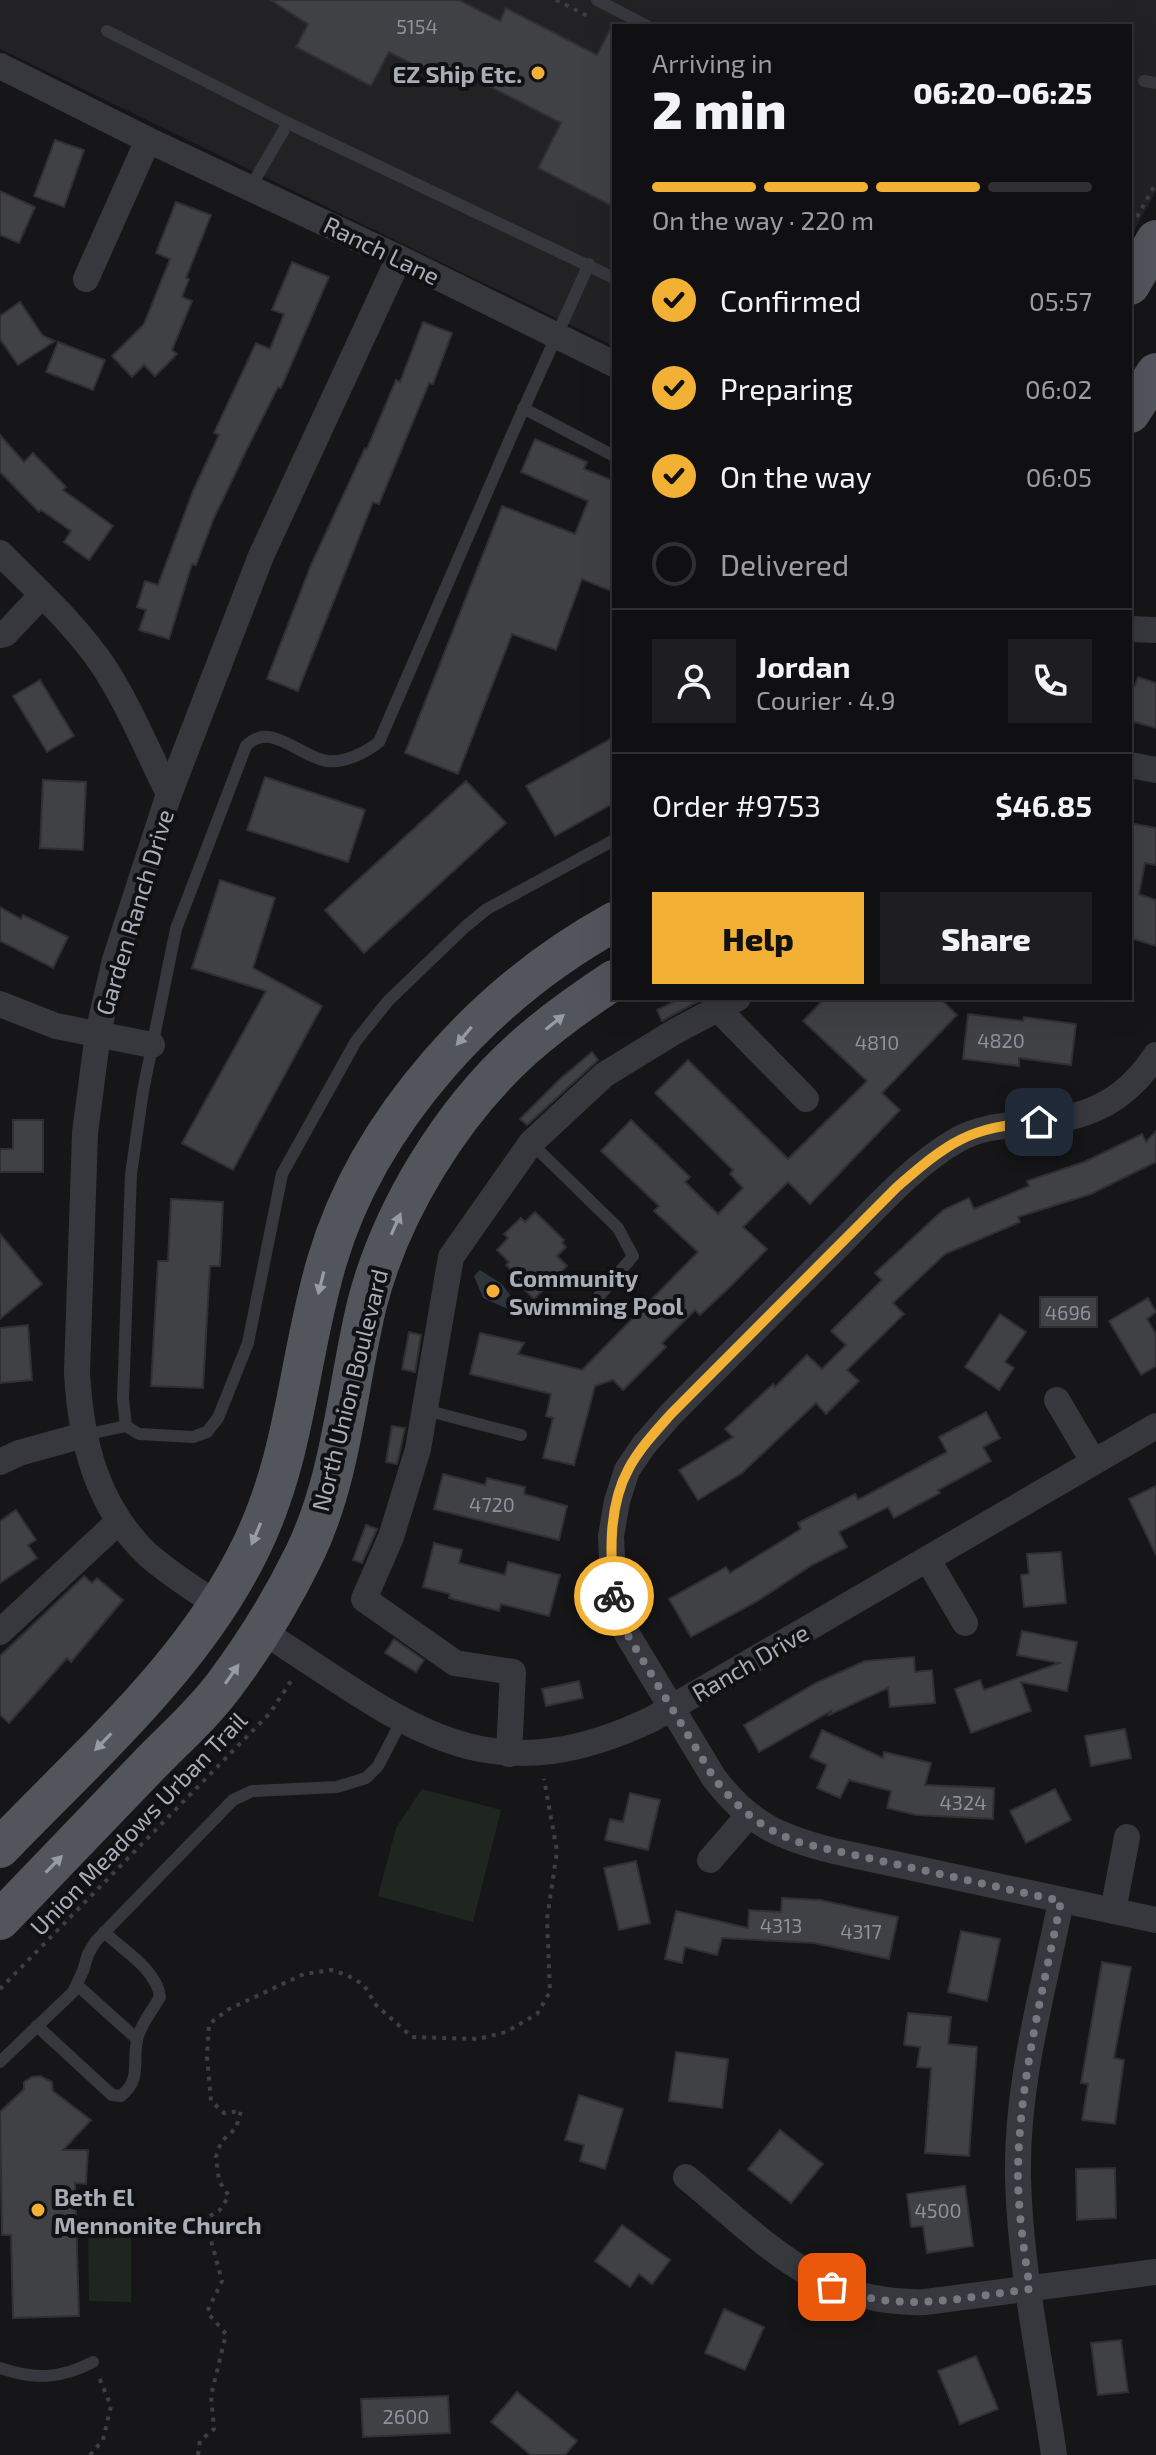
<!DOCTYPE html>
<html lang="en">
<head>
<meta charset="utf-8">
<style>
  :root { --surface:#101012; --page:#1e1e20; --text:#f1f3f6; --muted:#9c9d9f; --line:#303032; --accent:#f2b134 }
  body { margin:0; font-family:"Exo 2",sans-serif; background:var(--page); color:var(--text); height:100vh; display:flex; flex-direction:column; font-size:30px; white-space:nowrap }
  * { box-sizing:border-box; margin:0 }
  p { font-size:26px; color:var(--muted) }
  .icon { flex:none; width:44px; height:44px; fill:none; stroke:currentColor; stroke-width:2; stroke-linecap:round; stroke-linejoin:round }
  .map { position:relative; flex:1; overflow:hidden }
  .details { position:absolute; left:612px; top:24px; width:520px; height:976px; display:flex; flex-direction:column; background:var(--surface); border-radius:0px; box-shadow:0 8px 32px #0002,0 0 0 2px var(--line) }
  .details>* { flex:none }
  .pin { position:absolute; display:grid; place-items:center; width:68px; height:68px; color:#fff; margin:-34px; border-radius:16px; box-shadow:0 4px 12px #0006 }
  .courier { position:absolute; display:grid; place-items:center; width:80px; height:80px; margin:-40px; border:6px solid #f2b134; border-radius:50%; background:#fff; color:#222; box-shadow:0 2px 10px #0007 }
  .overview em { font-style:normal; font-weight:800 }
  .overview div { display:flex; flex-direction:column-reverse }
  .overview { display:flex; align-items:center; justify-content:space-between; height:136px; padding:0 40px }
  h1 { font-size:52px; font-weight:800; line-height:60px }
  .bar { display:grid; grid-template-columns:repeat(4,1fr); gap:12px 8px; align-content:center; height:96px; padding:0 40px }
  .bar i { height:10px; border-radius:6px; background:var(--line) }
  .bar .active { background:var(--accent) }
  .bar p { grid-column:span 4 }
  .line { display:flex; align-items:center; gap:20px; padding:0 40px; border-top:2px solid var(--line) }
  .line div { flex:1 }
  .round { display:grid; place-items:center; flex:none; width:84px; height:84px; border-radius:0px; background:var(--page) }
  ol { padding:0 40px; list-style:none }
  li { display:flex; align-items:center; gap:24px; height:88px }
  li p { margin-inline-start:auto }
  li .icon { padding:8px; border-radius:50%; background:var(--accent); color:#111; stroke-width:4 }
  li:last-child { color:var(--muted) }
  li i { width:44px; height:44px; border:4px solid var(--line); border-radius:50% }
  .cta { display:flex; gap:16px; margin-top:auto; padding:16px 40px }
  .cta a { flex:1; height:92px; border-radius:0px; background:var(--accent); color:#111; font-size:32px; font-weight:800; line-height:92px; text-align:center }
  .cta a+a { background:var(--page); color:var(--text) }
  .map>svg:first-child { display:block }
  .built { fill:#222225 }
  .green { fill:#1e261f }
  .water { fill:#2c353c }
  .building { fill:#404145; stroke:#303034; stroke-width:2 }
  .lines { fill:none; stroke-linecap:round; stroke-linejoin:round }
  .path { stroke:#3d3f44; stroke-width:4; stroke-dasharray:4 6; stroke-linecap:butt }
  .lane { stroke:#37383d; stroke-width:12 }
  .street { stroke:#37383d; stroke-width:26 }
  .primary { stroke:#53555c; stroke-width:40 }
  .oneway { fill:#979ba6 }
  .done { stroke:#757880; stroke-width:8; stroke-dasharray:0 14.4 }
  .route { stroke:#f2b134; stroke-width:10 }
  .poi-dot { fill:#f2b134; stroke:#111113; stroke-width:3 }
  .labels { text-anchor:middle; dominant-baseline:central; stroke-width:8; stroke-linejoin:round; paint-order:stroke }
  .number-label { font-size:20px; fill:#8e929b }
  .poi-label { font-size:24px; font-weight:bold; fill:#a8adb8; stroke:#111113; text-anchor:start }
  .street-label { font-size:24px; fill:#a8adb8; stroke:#111113 }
</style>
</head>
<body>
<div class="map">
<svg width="1156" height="2455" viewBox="0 0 1156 2455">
  <rect width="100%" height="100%" fill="#161618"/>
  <polygon class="built" points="0,0 1156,0 1156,192 1130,238 1130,26 614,26 614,346 0,49"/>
  <g class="green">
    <polygon points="422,1789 501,1810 473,1922 378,1896 396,1828"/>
    <polygon points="131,2230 131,2302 89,2301 88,2231"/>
  </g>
  <polygon class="water" points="480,1270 502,1284 515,1302 508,1309 483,1298 474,1276"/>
  <g class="building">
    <polygon points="270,0 459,0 500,21 506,8 597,55 614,22 614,207 538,168 561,123 473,78 465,91 389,52 371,86 296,47 308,24"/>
    <polygon points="55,140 84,150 64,207 34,196"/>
    <polygon points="0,191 35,207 19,243 0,235"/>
    <polygon points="176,202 211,215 186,278 189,279 182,297 192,301 172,350 177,354 155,376 144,365 132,377 112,356 144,324 170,259 156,253"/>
    <polygon points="292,262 329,277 281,388 278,387 246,451 214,518 196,565 192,564 169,639 139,630 146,610 137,607 145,581 158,585 193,491 219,435 214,433 256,343 270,349 284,314 272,310"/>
    <polygon points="20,302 43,336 55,341 18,365 0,339 0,316"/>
    <polygon points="423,322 452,333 433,384 429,383 379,504 373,502 298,691 267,679 311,565 365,448 367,449 396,380 400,382"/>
    <polygon points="58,342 105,360 93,390 46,372"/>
    <polygon points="0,435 24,462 33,453 66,487 63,490 113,526 89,560 64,542 71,531 41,510 39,512 0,472"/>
    <polygon points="535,439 587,462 584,469 614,481 614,592 582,579 556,650 512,634 458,774 405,753 502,506 575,534 588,501 521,472"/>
    <polygon points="1138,677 1156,683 1156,728 1130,721 1130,684 1135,686"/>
    <polygon points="40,680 74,736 47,752 13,696"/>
    <polygon points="614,737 614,803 555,836 526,786"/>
    <polygon points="265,777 365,810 348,862 247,830"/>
    <polygon points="43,780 86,782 83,850 40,848"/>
    <polygon points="466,781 506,823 364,953 325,910"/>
    <polygon points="1130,823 1156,828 1156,865 1145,863 1139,894 1156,900 1156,946 1130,938"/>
    <polygon points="220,880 275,898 253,968 322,1006 233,1170 182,1143 266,991 192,968"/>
    <polygon points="0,907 21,919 23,915 68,937 53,968 0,941"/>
    <polygon points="681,998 704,998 662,1021 657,1010"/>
    <polygon points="825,998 940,998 957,1015 882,1093 900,1110 810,1204 788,1182 743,1227 767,1249 736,1281 700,1315 695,1310 662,1343 666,1347 623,1390 613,1380 595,1386 574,1465 543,1458 553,1418 546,1416 551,1394 470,1374 480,1333 524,1343 518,1354 582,1370 698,1252 654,1211 659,1206 601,1151 631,1120 690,1177 685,1182 718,1214 743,1188 730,1174 733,1170 655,1093 688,1060 788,1159 867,1081 803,1021"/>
    <polygon points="968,1014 1023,1021 1024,1017 1076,1024 1071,1065 1019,1058 1019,1066 963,1059"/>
    <polygon points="592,1052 598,1060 527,1125 520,1119 560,1079"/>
    <polygon points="13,1120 43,1120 43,1172 0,1172 0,1149 13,1149"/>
    <polygon points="1156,1131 1156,1162 1091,1194 1018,1217 1020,1222 945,1254 893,1303 904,1314 847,1370 859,1381 826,1414 816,1403 742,1473 698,1500 679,1470 733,1437 725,1429 773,1384 775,1387 807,1355 822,1369 846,1345 831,1331 882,1280 875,1273 943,1210 969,1198 974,1209 1029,1186 1027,1181 1084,1162 1142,1134 1146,1142"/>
    <polygon points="171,1199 223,1202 220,1266 210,1266 203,1388 151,1386 158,1261 168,1261"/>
    <polygon points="535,1212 564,1240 562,1243 566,1247 557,1256 567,1266 534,1299 514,1279 517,1276 506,1265 509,1262 497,1250 508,1238 504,1234 521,1218 525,1222"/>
    <polygon points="0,1234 42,1284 0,1319"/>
    <rect x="1040" y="1297" width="57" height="30"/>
    <polygon points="1148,1298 1156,1312 1147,1319 1156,1334 1156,1366 1141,1375 1109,1321"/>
    <polygon points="1000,1314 1026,1332 1005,1362 1014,1368 999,1390 965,1367"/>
    <polygon points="28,1325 32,1380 0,1383 0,1328"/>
    <polygon points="409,1332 421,1335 415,1372 402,1369"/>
    <polygon points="986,1412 1000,1438 983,1447 991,1461 938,1490 940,1493 894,1518 888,1507 839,1532 847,1547 812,1565 756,1602 691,1637 669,1599 726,1567 730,1573 801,1529 798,1523 855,1494 858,1500 947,1452 939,1437"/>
    <polygon points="392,1426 405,1428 397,1464 386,1462"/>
    <polygon points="443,1474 485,1485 487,1478 525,1487 524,1494 567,1506 559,1540 434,1509"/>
    <polygon points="1156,1486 1156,1555 1129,1499"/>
    <polygon points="16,1510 36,1540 28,1545 37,1558 0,1583 0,1521"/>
    <polygon points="366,1525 377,1529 362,1563 353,1560"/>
    <polygon points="434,1543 462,1550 459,1563 505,1575 508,1562 560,1575 549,1616 501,1604 499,1611 449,1598 450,1594 423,1587"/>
    <polygon points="1061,1552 1066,1603 1024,1607 1021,1575 1029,1574 1027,1554"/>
    <polygon points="84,1576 92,1583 97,1578 123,1600 71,1662 67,1658 9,1723 0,1715 0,1656"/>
    <polygon points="1022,1631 1077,1642 1067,1691 1021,1682 1031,1711 971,1733 955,1689 980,1680 984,1690 1059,1663 1017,1655"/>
    <polygon points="394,1639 424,1660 416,1672 385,1653"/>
    <polygon points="914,1657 915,1672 932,1670 935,1703 890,1707 888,1688 829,1715 831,1711 759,1752 744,1725 816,1683 865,1661"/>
    <polygon points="579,1681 583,1698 546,1706 542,1689"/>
    <polygon points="1125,1729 1131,1758 1091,1766 1085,1736"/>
    <polygon points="822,1730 883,1758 884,1752 931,1763 925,1785 994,1788 993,1819 916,1815 887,1808 891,1791 849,1780 840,1798 817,1788 827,1765 810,1757"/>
    <polygon points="1055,1789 1071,1820 1026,1843 1010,1811"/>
    <polygon points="630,1793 660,1800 648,1850 605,1840 610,1819 623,1822"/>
    <polygon points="636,1861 650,1923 619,1930 604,1868"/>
    <polygon points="782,1898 820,1900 898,1917 889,1959 814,1943 722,1938 717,1955 685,1947 682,1963 665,1959 676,1911 748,1928 749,1910 781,1912"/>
    <polygon points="961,1931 1000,1939 987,2001 948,1992"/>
    <polygon points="1102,1962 1131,1967 1114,2058 1124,2060 1115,2124 1082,2120 1088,2084 1081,2083"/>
    <polygon points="908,2013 951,2017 948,2044 977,2047 969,2156 925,2153 931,2068 917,2067 920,2047 904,2045"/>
    <polygon points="676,2052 728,2059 722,2108 669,2101"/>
    <polygon points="40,2076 52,2082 53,2091 91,2120 63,2150 88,2150 86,2184 75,2183 79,2316 13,2318 11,2235 2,2235 0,2112 24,2089 24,2082 32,2077"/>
    <polygon points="579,2095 623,2109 605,2169 580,2161 584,2145 565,2140"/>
    <polygon points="780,2130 823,2164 791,2203 748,2169"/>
    <polygon points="1115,2168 1116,2218 1077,2220 1076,2169"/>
    <polygon points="965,2186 973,2246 927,2253 923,2226 911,2227 907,2194"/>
    <polygon points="622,2225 670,2260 652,2284 639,2274 630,2287 595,2261"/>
    <polygon points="724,2309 764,2327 745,2370 705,2353"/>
    <polygon points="1121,2340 1128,2392 1098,2395 1091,2343"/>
    <polygon points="976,2356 998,2409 960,2424 938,2371"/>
    <polygon points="517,2392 577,2441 565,2455 531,2455 491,2422"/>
    <polygon points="448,2396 450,2433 363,2437 361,2399"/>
  </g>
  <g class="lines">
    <g class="path">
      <polyline points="556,0 590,17"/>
      <polyline points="1137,217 1156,183"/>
      <polyline points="0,1989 270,1713 293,1678"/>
      <polyline points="90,2455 103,2440 111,2406 98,2375"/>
      <polyline points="198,2455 200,2441 214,2429 211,2396 226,2334 207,2312 222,2281 209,2233 199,2222 219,2211 229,2196 219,2181 216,2157 221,2142 236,2128 241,2111 224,2113 211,2101 207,2057 209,2024 229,2009 304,1974 331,1970 347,1975 364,1985 376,2005 412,2037 478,2039 506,2032 537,2014 550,1992 547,1919 557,1851 544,1779"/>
    </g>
    <g class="lane">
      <polyline points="597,0 647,26"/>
      <polyline points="107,31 288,123 614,278"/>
      <polyline points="1144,81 1156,83"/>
      <polyline points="250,188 288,123"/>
      <polyline points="523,408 614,456"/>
      <polyline points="531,1143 618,1228 633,1256 585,1313"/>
      <polyline points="425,1410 521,1435"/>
      <path d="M 126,1426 L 123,1399 L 131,1174 L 143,1091 L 176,929 L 246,746 C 271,720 299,757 327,761 C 345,763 365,753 379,742 L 514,430 L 589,264"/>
      <polyline points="84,1435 126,1426 139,1434 193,1437 207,1432 218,1418 248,1343 282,1174 356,1041 388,1001 466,926 487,909 614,840"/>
      <polyline points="77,1985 137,2039"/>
      <path d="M 37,2026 L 112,2095 L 121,2096 C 143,2078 131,2061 138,2036 C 143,2021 152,2011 160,1997 C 157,1970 123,1950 104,1932"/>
      <polyline points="0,2062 73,1992 83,1971 88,1954 96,1941 233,1800 252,1791 337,1787 366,1778 378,1766 402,1720"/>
      <path d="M 0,2368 C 35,2380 60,2379 93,2362"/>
    </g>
    <g class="street">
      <polyline points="0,66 148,140 399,258 614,364"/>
      <polyline points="86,279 148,140"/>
      <path d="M 0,553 C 36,589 76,625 104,667 C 130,707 148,752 169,794"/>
      <polyline points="1130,629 1156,630"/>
      <polyline points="0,635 5,634 42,595"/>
      <polyline points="1130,765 1156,770"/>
      <polyline points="0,1004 56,1026 152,1045"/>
      <polyline points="718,1009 806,1099"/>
      <path d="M 1156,1055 C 1127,1099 1092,1117 1040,1122 C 1011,1126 983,1125 957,1140 C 912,1166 875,1209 839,1245 C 783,1302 727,1358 671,1414 L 644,1445 L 627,1470 L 617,1501 L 611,1536 L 614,1599 L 627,1634 L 714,1778 C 749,1824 779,1837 834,1851 L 1156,1920"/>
      <polyline points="1057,1400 1093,1461"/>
      <polyline points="0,1462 19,1453 84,1435"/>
      <polyline points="928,1560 965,1623"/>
      <path d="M 218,1605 C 194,1589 168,1573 147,1554 C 96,1505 81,1441 77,1373 L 85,1133 L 98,1033 L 115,960 L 169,794 L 261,556 L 399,258"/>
      <path d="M 262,1631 C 402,1720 481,1801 652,1719 L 1156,1426"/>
      <polyline points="0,1632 119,1521"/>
      <polyline points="509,1754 513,1672 455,1663 364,1599 391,1537 418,1449 451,1257 531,1143 604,1075 674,1032 738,998"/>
      <polyline points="710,1860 748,1816"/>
      <polyline points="1113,1911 1127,1837"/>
      <path d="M 686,2177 C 763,2240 819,2306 925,2302 L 1156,2272"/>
      <path d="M 1054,2455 C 1041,2363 1020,2270 1018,2177 C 1016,2084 1043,1992 1061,1901"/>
    </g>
    <g class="primary">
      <polyline points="1130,285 1156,240"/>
      <polyline points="1130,413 1156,373"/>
      <path d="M 0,1848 C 90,1754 194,1665 251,1547 C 297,1453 298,1358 327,1261 C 369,1119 487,992 614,922"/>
      <path d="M 0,1920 C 49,1869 98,1818 147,1767 C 173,1740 203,1714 225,1684 C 255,1644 282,1600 304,1555 C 342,1477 347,1387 367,1304 C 391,1211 451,1113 522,1049 C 551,1023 582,1001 614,980"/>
    </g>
  </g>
  <defs><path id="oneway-solid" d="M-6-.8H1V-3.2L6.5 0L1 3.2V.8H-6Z" transform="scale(2)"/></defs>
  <g class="oneway">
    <use href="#oneway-solid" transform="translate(555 1022) rotate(-39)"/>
    <use href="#oneway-solid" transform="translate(464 1036) rotate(130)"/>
    <use href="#oneway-solid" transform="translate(396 1224) rotate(-66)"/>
    <use href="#oneway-solid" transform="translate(321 1283) rotate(104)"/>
    <use href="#oneway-solid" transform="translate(256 1534) rotate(113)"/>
    <use href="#oneway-solid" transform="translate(232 1674) rotate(-55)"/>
    <use href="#oneway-solid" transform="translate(103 1742) rotate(134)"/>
    <use href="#oneway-solid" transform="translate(54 1864) rotate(-46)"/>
  </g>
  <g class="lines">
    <path class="done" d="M 614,1596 L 627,1634 L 714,1778 C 739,1810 765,1832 805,1844 L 1061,1901 C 1043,1991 1019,2081 1018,2173 C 1018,2212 1024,2251 1030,2289 C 960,2298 900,2314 832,2287"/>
    <path class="route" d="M 614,1596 C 610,1554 608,1506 629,1468 C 640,1448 656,1431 671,1414 L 897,1187 C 949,1142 968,1127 1039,1122"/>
  </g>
  <g class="poi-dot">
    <circle cx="538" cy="73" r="8"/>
    <circle cx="493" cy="1291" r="8"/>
    <circle cx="38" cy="2210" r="8"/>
  </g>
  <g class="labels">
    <g class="number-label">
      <text x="417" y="26">5154</text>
      <text x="1001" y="1040">4820</text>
      <text x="877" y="1042">4810</text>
      <text x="1068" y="1312">4696</text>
      <text x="492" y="1504">4720</text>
      <text x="963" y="1802">4324</text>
      <text x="781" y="1925">4313</text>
      <text x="861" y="1931">4317</text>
      <text x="938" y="2210">4500</text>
      <text x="406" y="2416">2600</text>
    </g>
    <g class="poi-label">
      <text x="522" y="73" text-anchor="end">EZ Ship Etc.</text>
      <text x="509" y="1277">Community<tspan x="509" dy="28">Swimming Pool</tspan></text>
      <text x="54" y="2196">Beth El<tspan x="54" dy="28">Mennonite Church</tspan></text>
    </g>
    <g class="street-label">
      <text transform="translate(382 250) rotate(26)">Ranch Lane</text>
      <text transform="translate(134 912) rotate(-73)">Garden Ranch Drive</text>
      <text transform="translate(349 1390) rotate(-76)">North Union Boulevard</text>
      <text transform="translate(750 1662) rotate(-30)">Ranch Drive</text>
      <text transform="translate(138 1823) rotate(-46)">Union Meadows Urban Trail</text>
    </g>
  </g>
</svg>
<div class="pin" style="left:832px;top:2287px;background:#ea580c"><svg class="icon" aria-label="bag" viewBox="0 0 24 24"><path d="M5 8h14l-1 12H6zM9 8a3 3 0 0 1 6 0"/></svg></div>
<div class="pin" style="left:1039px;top:1122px;background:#1f2937"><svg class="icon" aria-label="home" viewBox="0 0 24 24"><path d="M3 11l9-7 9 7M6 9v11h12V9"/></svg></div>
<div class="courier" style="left:614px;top:1596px"><svg class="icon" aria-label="bike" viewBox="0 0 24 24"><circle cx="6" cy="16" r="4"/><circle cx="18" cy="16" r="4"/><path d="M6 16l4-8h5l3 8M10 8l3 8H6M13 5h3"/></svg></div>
<section class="details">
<div class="overview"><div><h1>2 min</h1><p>Arriving in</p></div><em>06:20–06:25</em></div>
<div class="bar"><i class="active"></i><i class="active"></i><i class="active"></i><i></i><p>On the way · 220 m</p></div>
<ol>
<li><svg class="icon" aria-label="check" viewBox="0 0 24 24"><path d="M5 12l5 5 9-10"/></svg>Confirmed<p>05:57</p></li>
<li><svg class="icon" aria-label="check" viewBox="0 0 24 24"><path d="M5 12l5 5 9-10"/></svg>Preparing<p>06:02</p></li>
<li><svg class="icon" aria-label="check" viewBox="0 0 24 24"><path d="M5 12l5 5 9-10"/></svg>On the way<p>06:05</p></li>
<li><i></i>Delivered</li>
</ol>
<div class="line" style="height:144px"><a class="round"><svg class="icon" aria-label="person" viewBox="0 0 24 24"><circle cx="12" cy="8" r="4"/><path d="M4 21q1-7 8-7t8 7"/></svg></a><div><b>Jordan</b><p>Courier · 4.9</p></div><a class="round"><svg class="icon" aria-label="phone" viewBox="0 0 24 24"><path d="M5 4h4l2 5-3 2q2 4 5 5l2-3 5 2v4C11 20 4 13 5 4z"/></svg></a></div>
<div class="line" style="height:104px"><div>Order #9753</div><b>$46.85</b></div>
<div class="cta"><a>Help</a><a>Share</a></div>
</section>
</div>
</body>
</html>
